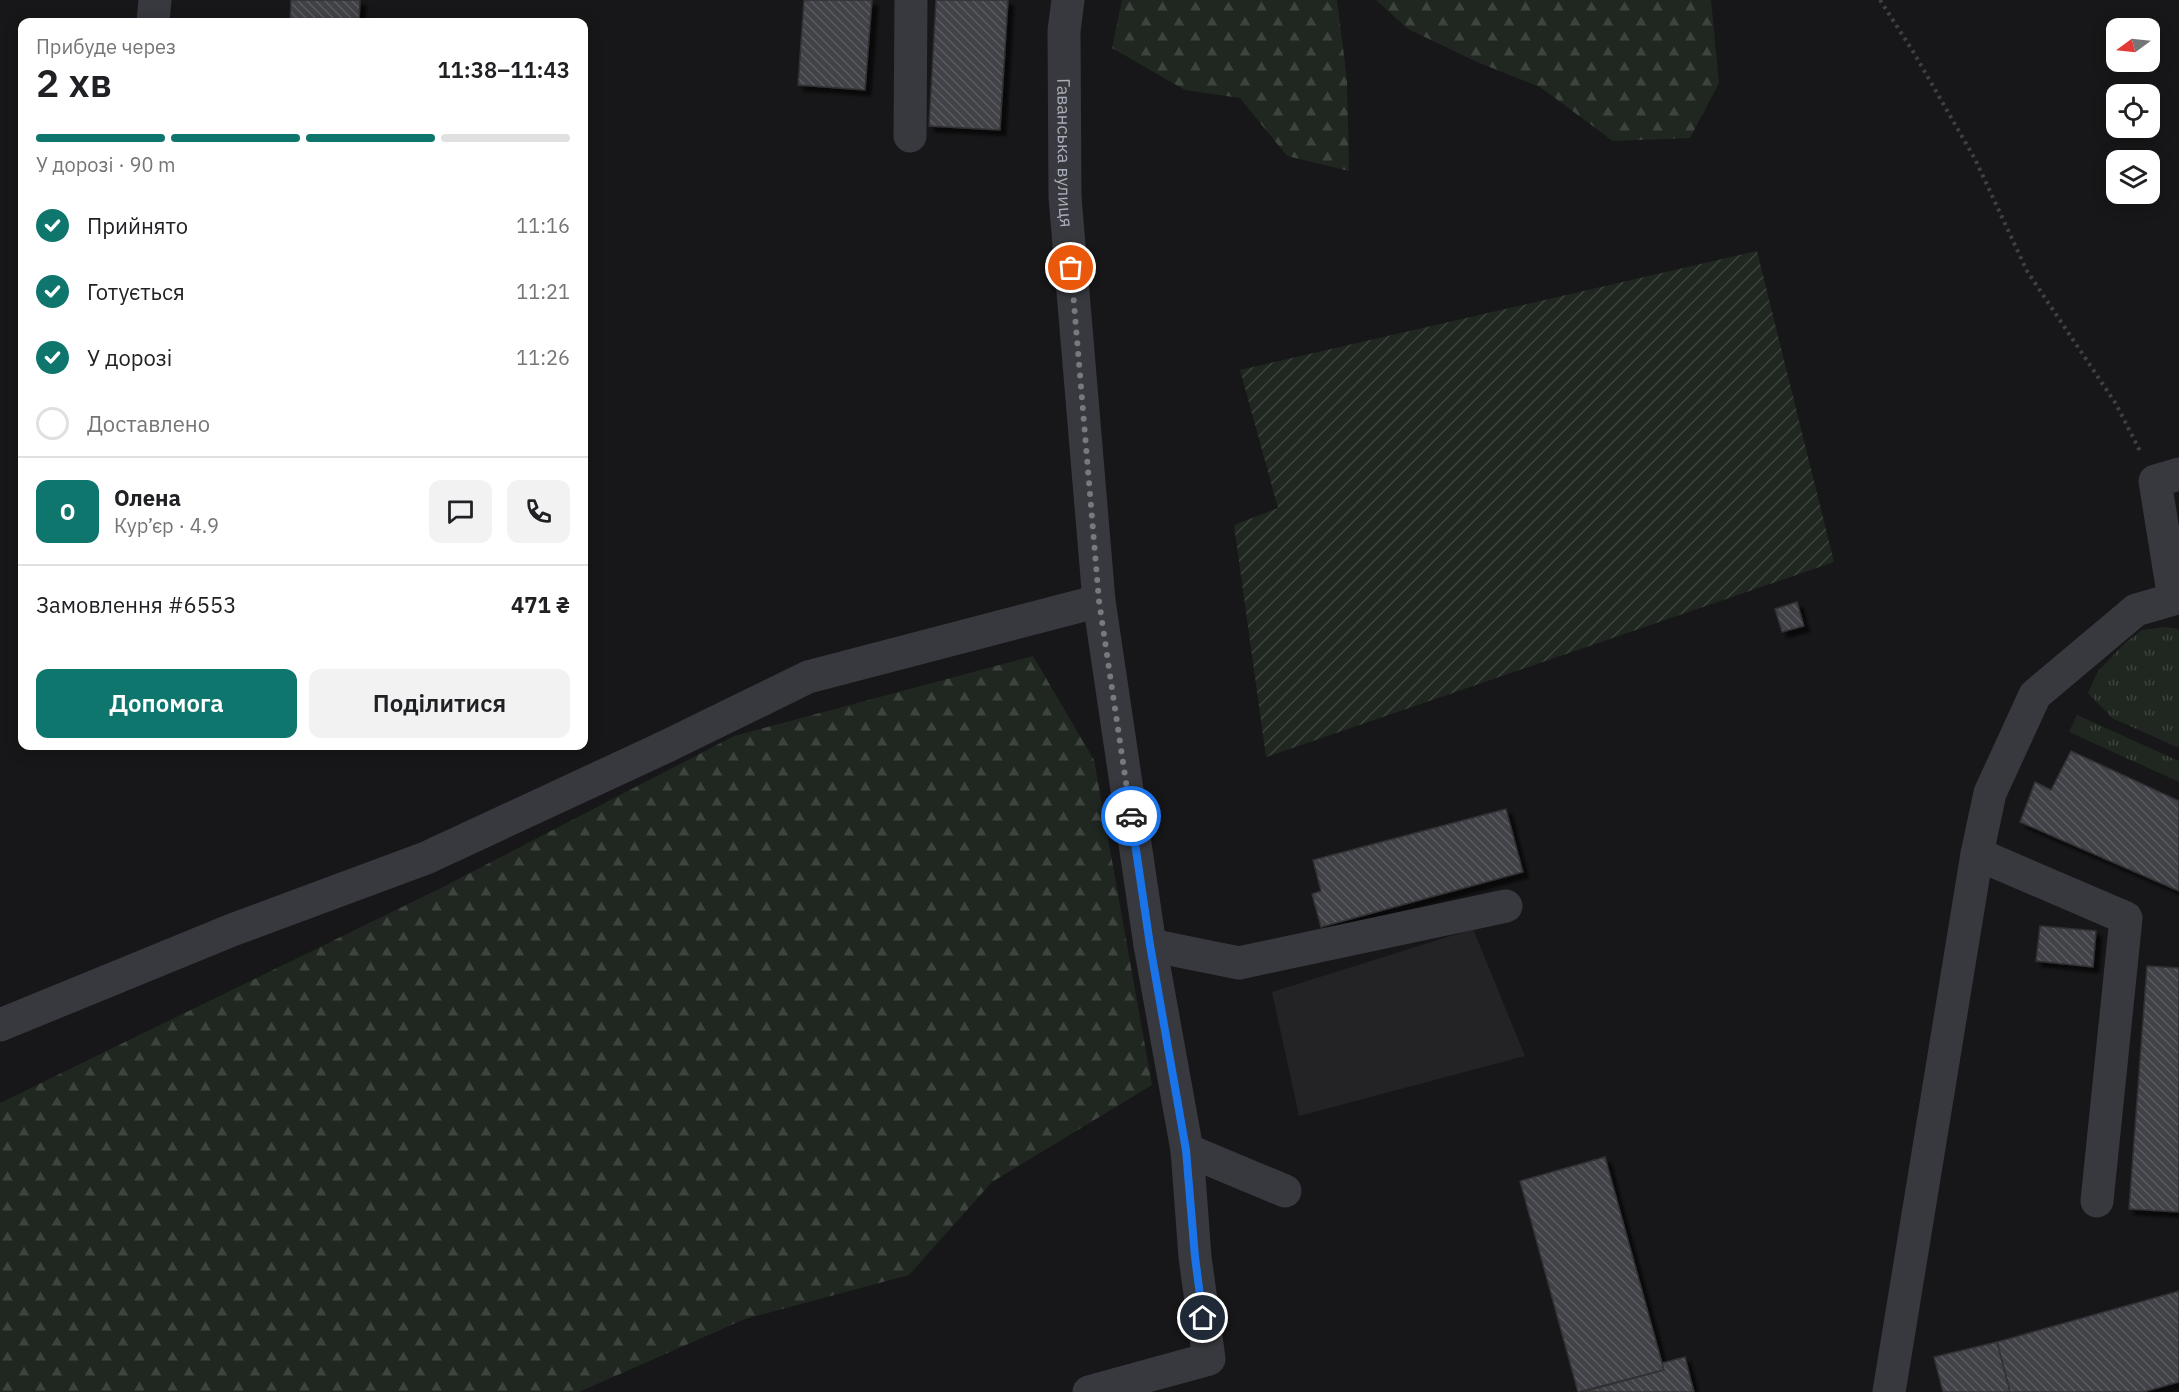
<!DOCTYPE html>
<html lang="uk">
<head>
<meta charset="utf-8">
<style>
  :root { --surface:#fff; --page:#f2f2f2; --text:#202124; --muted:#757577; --line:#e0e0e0; --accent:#0f766e }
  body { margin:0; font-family:"IBM Plex Sans",sans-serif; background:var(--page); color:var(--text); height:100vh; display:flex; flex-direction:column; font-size:22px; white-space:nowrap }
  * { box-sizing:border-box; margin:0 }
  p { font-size:20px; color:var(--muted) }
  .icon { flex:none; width:33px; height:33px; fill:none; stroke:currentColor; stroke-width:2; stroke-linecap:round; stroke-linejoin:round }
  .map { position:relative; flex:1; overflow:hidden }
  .sheet { position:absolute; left:18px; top:18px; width:570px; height:732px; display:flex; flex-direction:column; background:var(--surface); border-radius:12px; box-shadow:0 3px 15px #0003 }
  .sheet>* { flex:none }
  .needle { width:39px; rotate:255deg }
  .controls { position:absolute; left:2106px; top:18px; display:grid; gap:12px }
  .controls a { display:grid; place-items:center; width:54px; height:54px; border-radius:12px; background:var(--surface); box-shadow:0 3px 15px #0003; font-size:30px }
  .pin { position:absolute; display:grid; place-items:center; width:51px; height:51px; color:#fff; margin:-26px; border:3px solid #fff; border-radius:50%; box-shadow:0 2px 6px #0007 }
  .courier { position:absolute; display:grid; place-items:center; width:60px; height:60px; margin:-30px; border:4px solid #1a73e8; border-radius:50%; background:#fff; color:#222; box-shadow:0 2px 8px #0007 }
  .head em { font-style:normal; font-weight:600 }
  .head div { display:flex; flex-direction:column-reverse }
  .head { display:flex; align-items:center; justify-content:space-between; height:102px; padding:0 18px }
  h1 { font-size:39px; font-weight:600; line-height:45px }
  .bar { display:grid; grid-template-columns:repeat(4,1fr); gap:9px 6px; align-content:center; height:72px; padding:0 18px }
  .bar i { height:8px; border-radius:4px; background:var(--line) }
  .bar .active { background:var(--accent) }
  .bar p { grid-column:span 4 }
  .line { display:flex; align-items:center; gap:15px; padding:0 18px; border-top:2px solid var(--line) }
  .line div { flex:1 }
  .round { display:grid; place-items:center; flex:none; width:63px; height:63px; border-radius:12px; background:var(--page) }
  ol { padding:0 18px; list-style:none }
  li { display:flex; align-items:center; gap:18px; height:66px }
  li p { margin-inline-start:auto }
  li .icon { padding:6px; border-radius:50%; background:var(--accent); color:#fff; stroke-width:4 }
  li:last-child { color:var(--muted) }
  li i { width:33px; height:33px; border:3px solid var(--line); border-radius:50% }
  .button { display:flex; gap:12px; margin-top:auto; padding:12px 18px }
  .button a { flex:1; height:69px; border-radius:12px; background:var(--accent); color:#fff; font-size:24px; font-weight:600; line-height:69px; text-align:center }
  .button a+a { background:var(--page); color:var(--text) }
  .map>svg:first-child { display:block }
  .built { fill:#232326 }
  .grass { fill:url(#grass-tufts) }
  .forest { fill:url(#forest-firs) }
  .garden { fill:url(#garden-furrows) }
  .building { fill:url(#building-back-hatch); stroke:#313135; stroke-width:1.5; filter:url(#shadow) }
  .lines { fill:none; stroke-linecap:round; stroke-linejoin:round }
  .path { stroke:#3e4045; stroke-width:4; stroke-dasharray:3 4.5; stroke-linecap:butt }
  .minor { stroke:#38393e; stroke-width:33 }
  .done { stroke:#767882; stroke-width:6; stroke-dasharray:0 10.8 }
  .route { stroke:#1a73e8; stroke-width:8 }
  .labels { text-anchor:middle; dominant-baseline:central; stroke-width:4.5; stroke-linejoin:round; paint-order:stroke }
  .street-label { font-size:18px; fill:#a9adba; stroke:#121214 }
</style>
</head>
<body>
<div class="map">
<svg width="2179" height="1392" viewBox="0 0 2179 1392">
  <defs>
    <pattern id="grass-tufts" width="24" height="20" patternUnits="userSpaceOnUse" patternTransform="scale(1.5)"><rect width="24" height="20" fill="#1f2720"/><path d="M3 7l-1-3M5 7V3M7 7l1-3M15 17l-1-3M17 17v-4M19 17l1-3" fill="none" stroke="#3d443e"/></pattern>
    <pattern id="forest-firs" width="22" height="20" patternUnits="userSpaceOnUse" patternTransform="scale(1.5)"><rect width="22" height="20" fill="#1f2720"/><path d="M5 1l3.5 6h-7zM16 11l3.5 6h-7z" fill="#3d443e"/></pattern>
    <pattern id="garden-furrows" width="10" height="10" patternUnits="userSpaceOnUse" patternTransform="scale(1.5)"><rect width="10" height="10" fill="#1f2720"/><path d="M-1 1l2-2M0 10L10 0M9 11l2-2" fill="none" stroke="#3d443e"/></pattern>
    <pattern id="building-back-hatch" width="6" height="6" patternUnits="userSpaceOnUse" patternTransform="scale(1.5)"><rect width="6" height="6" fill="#414246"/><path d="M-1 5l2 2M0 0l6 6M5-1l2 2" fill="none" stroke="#5a5b5f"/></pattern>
    <filter id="shadow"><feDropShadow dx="5.5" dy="5.5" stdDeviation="1.5" flood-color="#0009"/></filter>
  </defs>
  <rect width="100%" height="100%" fill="#171719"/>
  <polygon class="built" points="1473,929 1525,1056 1299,1116 1272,992"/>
  <g class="grass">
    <polygon points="2166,627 2179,629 2179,748 2112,718 2088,693 2098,671 2125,643 2142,630"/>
    <polygon points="2077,715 2179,761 2179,782 2069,732"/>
  </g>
  <g class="forest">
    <polygon points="1122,0 1337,0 1347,80 1349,171 1287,156 1240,98 1185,90 1112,48"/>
    <polygon points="1376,0 1711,0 1719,83 1690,138 1613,141 1540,87 1477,62 1408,29"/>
    <polygon points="1033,656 1094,760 1152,1085 992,1182 909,1275 745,1319 579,1392 0,1392 0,1103 443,887 734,736"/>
  </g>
  <polygon class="garden" points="1757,251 1834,562 1266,757 1234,525 1278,508 1240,370"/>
  <g class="building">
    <polygon points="291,0 360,0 359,22 290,22"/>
    <polygon points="804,0 872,0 865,90 798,85"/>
    <polygon points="936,0 1008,0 1000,130 929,126"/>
    <polygon points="1797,602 1804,626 1782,632 1775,609"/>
    <polygon points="2071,751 2179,801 2179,891 2020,822 2035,782 2051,790"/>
    <polygon points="1506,809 1523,872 1321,927 1312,894 1321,891 1313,860"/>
    <polygon points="2040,926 2096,931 2093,967 2036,961"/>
    <polygon points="2147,966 2179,968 2179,1212 2129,1209"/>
    <polygon points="1605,1157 1664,1370 1578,1392 1520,1181"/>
    <polygon points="2179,1291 2179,1382 2143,1392 2010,1392 1997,1342"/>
    <polygon points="1997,1342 2010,1392 1943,1392 1934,1357"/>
    <polygon points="1685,1357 1694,1392 1583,1392 1664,1370 1662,1363"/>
  </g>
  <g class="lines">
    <polyline class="path" points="1880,0 1914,53 1975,159 2027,271 2116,404 2140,451"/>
    <g class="minor">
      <path id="s1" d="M 1068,0 L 1064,31 L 1065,197 L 1099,601 L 1150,945 L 1187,1150 L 1195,1257 L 1209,1359 L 1089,1392"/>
      <polyline points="153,22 155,0"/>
      <polyline points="910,136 911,0"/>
      <polyline points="1150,945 1239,963 1506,906"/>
      <polyline points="0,1025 232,930 426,858 665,747 808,677 1099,601"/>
      <polyline points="1187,1150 1285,1191"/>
      <polyline points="2097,1201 2126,918 1977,854 1990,793 2035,695 2136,610 2174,599 2155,481 2179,474"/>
      <polyline points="1889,1392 1977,854"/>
    </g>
  </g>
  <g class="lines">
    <polyline class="done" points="1071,268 1099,601 1131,816"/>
    <polyline class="route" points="1131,816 1150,945 1186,1150 1195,1257 1203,1318"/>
  </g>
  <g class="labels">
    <g class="street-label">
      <text stroke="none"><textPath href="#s1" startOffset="153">Гаванська вулиця</textPath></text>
    </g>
  </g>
</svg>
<div class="controls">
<a><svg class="needle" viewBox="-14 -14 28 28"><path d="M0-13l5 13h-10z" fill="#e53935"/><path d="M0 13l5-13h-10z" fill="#757577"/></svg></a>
<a><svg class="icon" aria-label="locate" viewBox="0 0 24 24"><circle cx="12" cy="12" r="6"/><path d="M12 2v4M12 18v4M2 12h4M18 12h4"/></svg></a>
<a><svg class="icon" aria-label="layers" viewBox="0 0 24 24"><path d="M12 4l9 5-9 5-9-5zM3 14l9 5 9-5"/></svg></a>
</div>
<div class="pin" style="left:1071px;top:268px;background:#ea580c"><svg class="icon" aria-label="bag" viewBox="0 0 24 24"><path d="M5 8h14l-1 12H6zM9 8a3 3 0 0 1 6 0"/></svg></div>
<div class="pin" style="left:1203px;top:1318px;background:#1f2937"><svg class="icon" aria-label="home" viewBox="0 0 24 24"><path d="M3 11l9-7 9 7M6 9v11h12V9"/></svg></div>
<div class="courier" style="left:1131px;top:816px"><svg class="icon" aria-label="car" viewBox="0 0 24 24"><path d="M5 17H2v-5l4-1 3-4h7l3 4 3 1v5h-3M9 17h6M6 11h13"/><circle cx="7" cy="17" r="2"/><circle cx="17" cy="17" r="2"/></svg></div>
<section class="sheet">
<div class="head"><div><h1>2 хв</h1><p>Прибуде через</p></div><em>11:38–11:43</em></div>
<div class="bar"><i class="active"></i><i class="active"></i><i class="active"></i><i></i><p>У дорозі · 90 m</p></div>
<ol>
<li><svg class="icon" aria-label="check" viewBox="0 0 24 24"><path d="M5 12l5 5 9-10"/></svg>Прийнято<p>11:16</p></li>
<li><svg class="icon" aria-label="check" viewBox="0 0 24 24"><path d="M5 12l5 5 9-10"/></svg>Готується<p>11:21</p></li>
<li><svg class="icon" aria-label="check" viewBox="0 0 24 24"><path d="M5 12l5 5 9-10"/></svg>У дорозі<p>11:26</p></li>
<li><i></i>Доставлено</li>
</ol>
<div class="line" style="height:108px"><b class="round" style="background:var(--accent);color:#fff">О</b><div><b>Олена</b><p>Кур’єр · 4.9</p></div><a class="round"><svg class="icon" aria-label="chat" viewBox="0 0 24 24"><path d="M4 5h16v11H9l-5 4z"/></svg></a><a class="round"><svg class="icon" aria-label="phone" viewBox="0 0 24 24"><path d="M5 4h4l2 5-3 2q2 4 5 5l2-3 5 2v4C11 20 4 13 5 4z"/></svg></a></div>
<div class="line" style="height:78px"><div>Замовлення #6553</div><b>471 ₴</b></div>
<div class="button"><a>Допомога</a><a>Поділитися</a></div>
</section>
</div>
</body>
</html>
